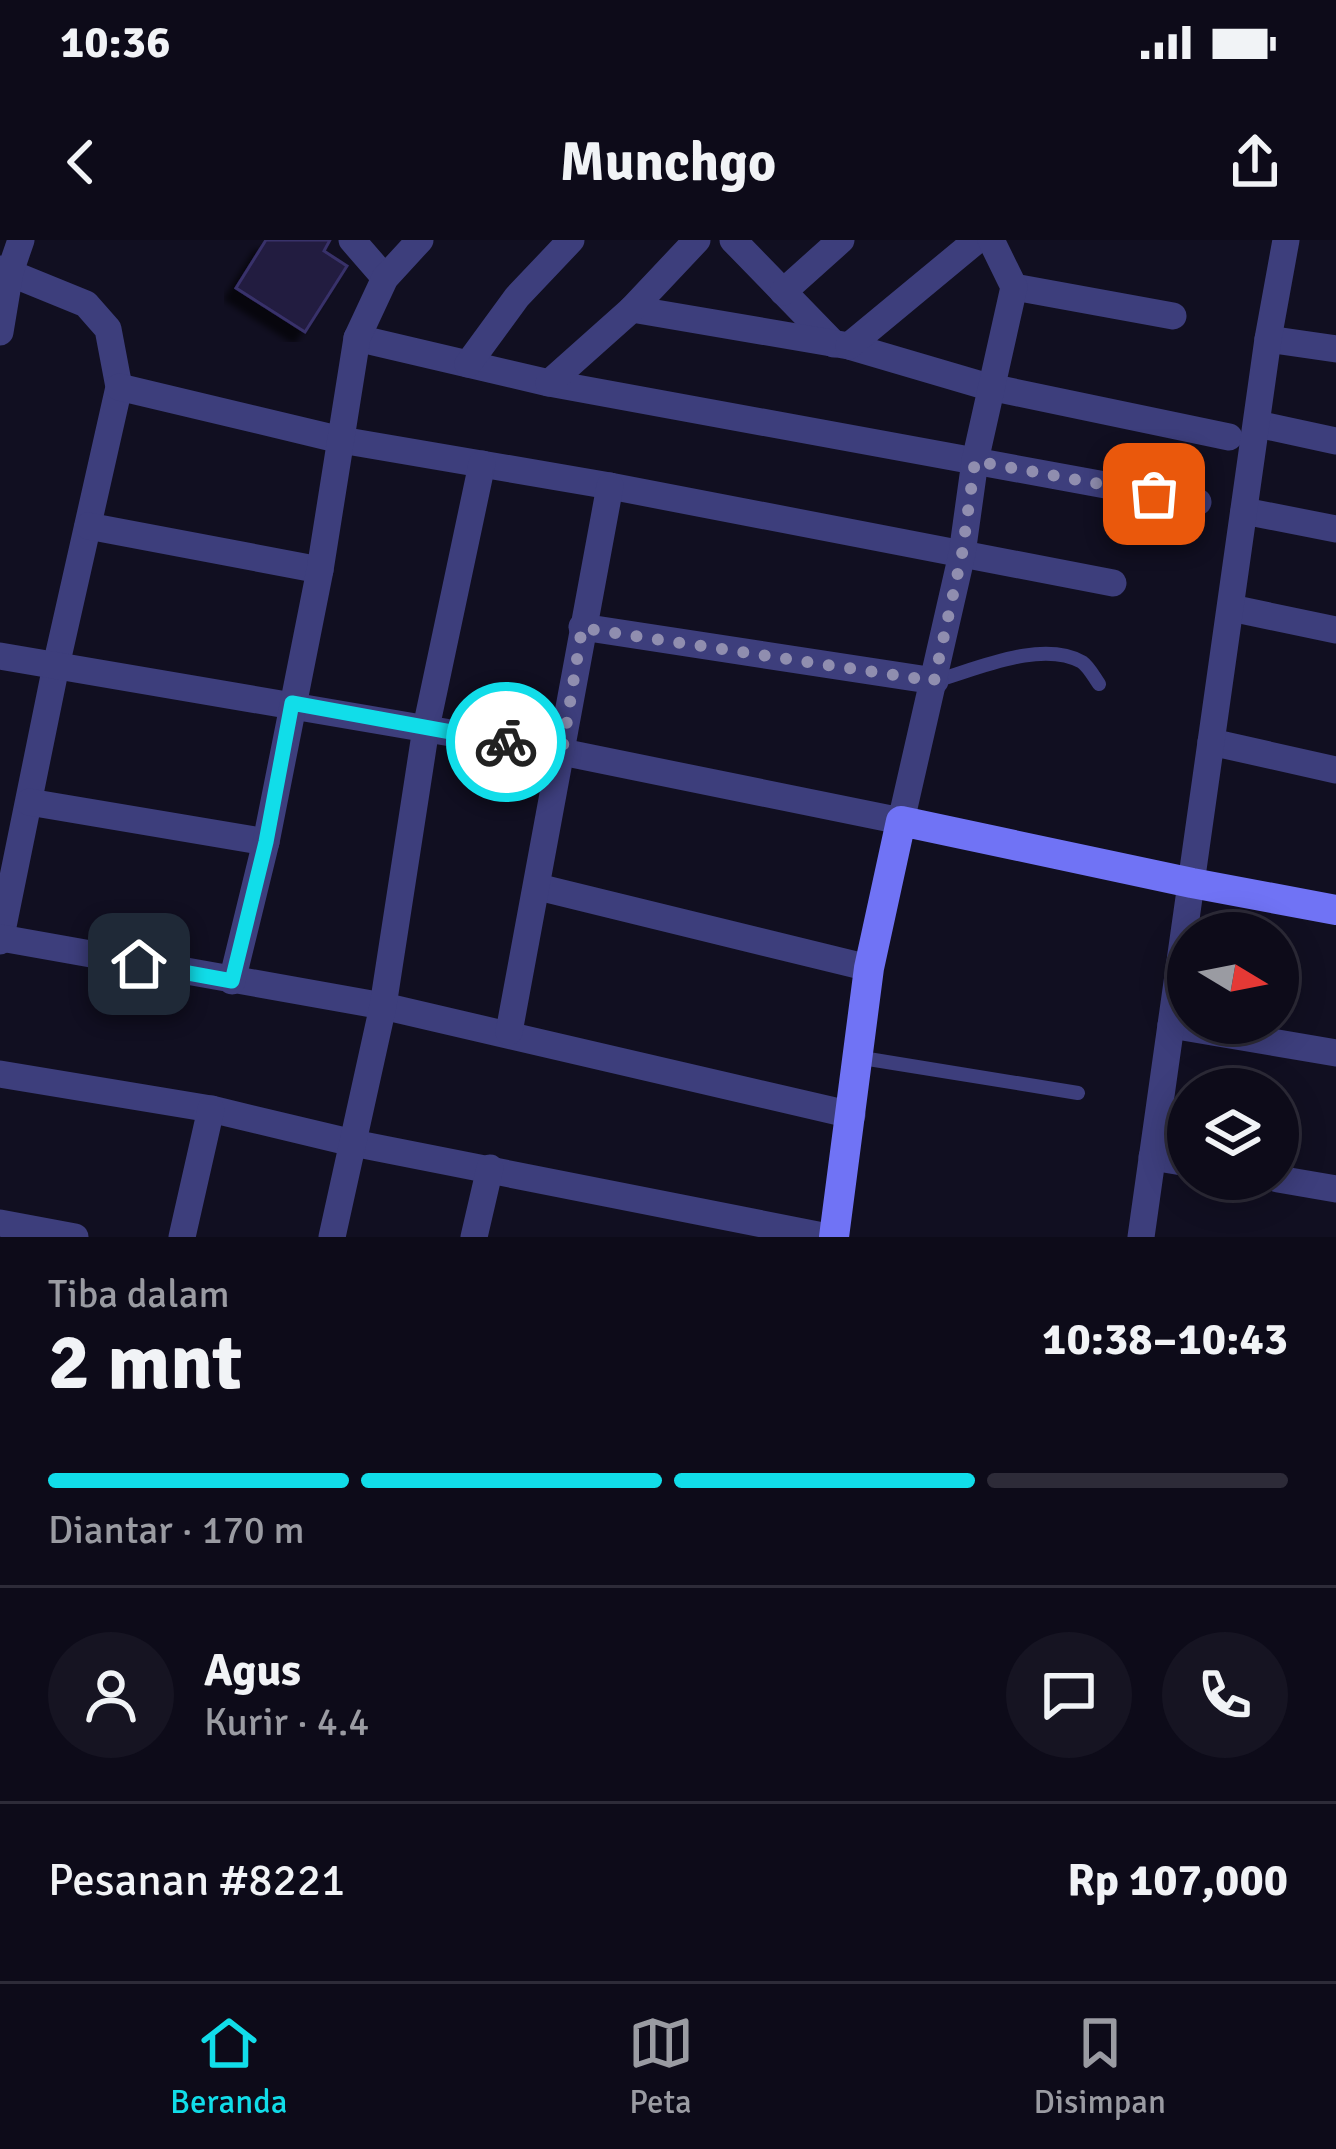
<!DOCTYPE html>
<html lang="id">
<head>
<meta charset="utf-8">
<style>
  :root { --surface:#0d0b19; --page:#161422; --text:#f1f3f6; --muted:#9a9ba2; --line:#2d2b38; --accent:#11dde9 }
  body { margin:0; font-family:Signika,sans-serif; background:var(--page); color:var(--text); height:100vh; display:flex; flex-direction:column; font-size:45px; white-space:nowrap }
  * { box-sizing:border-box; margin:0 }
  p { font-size:39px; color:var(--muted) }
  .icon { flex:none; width:66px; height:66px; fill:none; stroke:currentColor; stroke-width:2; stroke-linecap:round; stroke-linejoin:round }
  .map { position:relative; height:997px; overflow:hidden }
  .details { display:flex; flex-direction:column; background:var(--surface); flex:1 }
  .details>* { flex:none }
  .needle { width:78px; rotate:100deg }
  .controls { position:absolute; left:1167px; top:672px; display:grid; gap:24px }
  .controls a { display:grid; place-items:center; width:132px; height:132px; border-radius:50%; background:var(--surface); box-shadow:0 6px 30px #0003,0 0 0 3px var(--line); font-size:60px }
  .pin { position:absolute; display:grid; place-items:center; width:102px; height:102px; color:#fff; margin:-51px; border-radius:24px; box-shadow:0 6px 18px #0006 }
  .courier { position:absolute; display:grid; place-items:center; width:120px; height:120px; margin:-60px; border:9px solid #11dde9; border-radius:50%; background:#fff; color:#222; box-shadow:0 3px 15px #0007 }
  .summary em { font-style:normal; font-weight:700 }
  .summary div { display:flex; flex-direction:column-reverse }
  .summary { display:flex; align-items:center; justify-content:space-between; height:204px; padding:0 48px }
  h1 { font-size:78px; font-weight:700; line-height:90px }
  .bar { display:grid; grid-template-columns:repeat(4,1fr); gap:18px 12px; align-content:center; height:144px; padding:0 48px }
  .bar i { height:15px; border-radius:9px; background:var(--line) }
  .bar .on { background:var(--accent) }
  .bar p { grid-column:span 4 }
  .line { display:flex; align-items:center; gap:30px; padding:0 48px; border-top:3px solid var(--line) }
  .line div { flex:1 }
  .round { display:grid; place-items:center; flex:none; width:126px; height:126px; border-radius:63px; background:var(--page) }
  .status { display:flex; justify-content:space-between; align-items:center; height:84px; padding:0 60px; background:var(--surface); direction:ltr }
  .status svg { height:33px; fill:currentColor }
  header { display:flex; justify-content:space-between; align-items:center; height:156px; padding:0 48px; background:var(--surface); font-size:54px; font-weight:700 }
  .menu { display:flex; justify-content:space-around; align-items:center; height:168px; border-top:3px solid var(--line); background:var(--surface); font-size:33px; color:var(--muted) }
  .menu a { display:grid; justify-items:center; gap:6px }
  .menu .on { color:var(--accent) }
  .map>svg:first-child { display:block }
  .building { fill:#221c40; stroke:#39306b; stroke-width:3; filter:url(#shadow) }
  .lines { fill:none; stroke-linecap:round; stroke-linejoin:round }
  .lane { stroke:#3d3e7c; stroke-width:14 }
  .street { stroke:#3d3e7c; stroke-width:27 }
  .secondary { stroke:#7073f5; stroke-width:30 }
  .done { stroke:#908eaf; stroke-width:12; stroke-dasharray:0 21.6 }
  .route { stroke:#11dde9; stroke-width:15 }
</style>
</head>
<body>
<div class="status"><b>10:36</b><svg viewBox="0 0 49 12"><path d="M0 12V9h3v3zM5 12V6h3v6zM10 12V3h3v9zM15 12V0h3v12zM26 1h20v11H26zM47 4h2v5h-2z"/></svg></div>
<header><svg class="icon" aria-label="back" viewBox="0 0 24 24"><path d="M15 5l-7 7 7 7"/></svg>Munchgo<svg class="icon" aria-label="share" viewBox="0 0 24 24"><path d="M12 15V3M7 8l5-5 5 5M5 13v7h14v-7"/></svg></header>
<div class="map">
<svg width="1336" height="997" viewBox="0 0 1336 997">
  <defs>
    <filter id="shadow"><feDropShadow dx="-11" dy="11" stdDeviation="3" flood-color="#0009"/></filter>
  </defs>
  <rect width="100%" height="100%" fill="#110f21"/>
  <polygon class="building" points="266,0 330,0 324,11 347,26 305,92 236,48"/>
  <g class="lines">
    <g class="lane">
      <path d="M 935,441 C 975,430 1041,399 1082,422 C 1089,427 1094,437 1099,444"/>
      <polyline points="856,817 1078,853"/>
    </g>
    <g class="street">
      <polyline points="352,0 385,38"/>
      <polyline points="733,0 834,104"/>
      <polyline points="0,29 86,64 108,89 119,147 56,426 0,701"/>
      <polyline points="1014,47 1173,76"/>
      <polyline points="783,52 841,0"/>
      <polyline points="632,69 849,106 985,146 1229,197"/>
      <polyline points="0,92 10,32 21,0"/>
      <polyline points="357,98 549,143 1198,262"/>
      <polyline points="1268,99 1336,109"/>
      <polyline points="849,106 977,0"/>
      <polyline points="468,124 517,57 571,0"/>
      <polyline points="549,143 632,69 697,0"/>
      <polyline points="119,147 341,200 610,246 1113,343"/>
      <polyline points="1257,184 1336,201"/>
      <polyline points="1244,271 1336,289"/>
      <polyline points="88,286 320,330"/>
      <polyline points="1231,368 1336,390"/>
      <polyline points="582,387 935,441"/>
      <polyline points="0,416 562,512 901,581 962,314 975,221 1014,47 991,0"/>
      <polyline points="1211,502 1336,530"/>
      <polyline points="29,562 266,602"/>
      <polyline points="538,647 869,728"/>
      <polyline points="1,698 383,766 852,875"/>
      <polyline points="232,741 266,602 320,330 357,98 385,38 420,0"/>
      <polyline points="1171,785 1336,813"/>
      <polyline points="509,792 610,246"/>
      <polyline points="0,834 211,869 353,903 828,997"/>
      <polyline points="1152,917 1188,923"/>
      <polyline points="1278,939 1336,949"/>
      <polyline points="0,983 75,997"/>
      <polyline points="182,997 211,869"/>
      <polyline points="332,997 383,766 426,488 482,224"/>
      <polyline points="474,997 490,928"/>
      <polyline points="1141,997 1268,99 1286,0"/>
    </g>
    <polyline class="secondary" points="834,997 869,728 901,581 1192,643 1336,670"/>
  </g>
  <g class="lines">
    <polyline class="done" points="506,502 562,512 582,388 934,441 962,314 975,221 1154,254"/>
    <polyline class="route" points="139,724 232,741 266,602 292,463 506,502"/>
  </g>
</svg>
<div class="controls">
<a><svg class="needle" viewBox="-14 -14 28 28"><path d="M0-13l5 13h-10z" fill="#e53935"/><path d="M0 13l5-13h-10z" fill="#9a9ba2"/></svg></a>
<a><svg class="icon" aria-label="layers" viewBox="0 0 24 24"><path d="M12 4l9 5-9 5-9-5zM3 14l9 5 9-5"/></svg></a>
</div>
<div class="pin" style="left:1154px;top:254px;background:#ea580c"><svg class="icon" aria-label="bag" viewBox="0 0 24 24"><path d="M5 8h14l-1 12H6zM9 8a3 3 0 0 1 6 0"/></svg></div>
<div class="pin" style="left:139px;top:724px;background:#1f2937"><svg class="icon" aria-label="home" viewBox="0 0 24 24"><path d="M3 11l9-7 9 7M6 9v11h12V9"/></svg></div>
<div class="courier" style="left:506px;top:502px"><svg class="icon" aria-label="bike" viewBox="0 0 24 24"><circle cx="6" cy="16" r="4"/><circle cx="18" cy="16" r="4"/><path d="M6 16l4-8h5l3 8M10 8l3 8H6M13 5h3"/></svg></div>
</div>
<section class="details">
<div class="summary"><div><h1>2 mnt</h1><p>Tiba dalam</p></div><em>10:38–10:43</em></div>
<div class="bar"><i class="on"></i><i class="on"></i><i class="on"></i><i></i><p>Diantar · 170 m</p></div>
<div class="line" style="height:216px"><a class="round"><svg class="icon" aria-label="person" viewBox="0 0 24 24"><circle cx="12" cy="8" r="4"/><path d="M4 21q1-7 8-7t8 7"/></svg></a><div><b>Agus</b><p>Kurir · 4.4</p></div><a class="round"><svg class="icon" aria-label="chat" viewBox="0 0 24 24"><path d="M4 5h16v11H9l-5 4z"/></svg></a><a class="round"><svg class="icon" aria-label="phone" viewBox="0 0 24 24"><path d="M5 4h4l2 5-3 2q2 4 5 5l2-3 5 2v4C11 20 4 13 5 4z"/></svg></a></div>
<div class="line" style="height:156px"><div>Pesanan #8221</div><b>Rp 107,000</b></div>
</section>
<nav class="menu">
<a class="on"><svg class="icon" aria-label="home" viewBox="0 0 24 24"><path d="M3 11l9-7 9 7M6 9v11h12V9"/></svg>Beranda</a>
<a><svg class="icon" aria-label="map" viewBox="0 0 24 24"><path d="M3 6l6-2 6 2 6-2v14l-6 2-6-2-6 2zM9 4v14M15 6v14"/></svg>Peta</a>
<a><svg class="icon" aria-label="saved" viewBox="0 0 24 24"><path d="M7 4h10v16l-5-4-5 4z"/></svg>Disimpan</a>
</nav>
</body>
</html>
